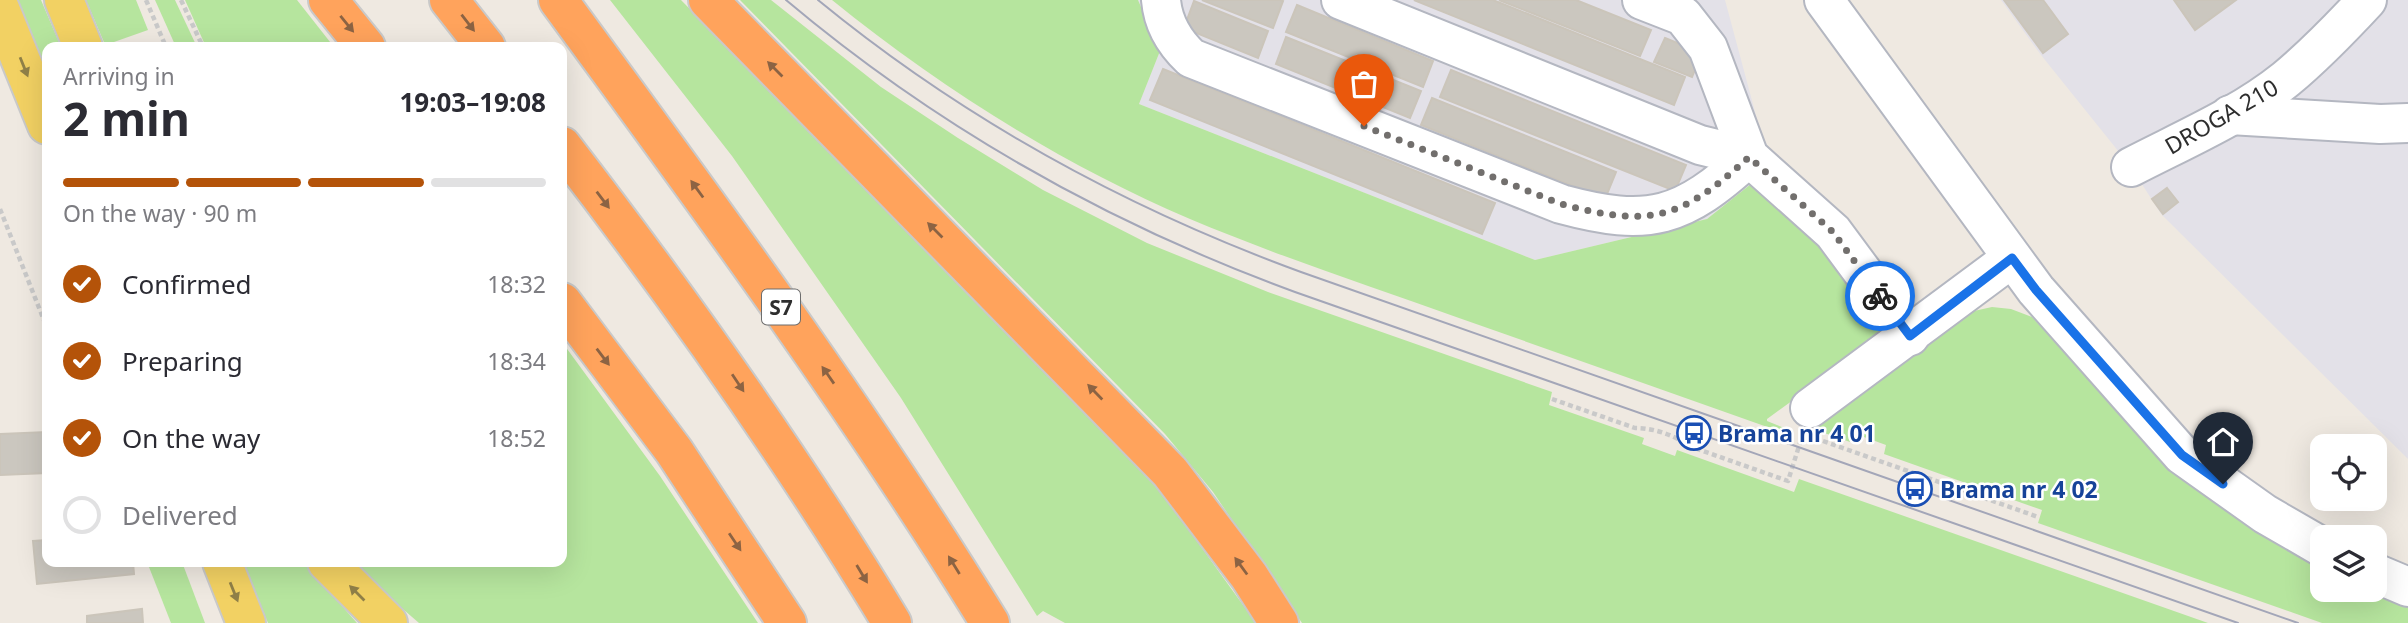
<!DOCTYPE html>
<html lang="en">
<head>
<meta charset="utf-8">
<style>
  :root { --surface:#fff; --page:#f2f2f3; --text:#2b2b33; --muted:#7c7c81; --line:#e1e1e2; --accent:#b45309 }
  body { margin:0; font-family:"Noto Sans",sans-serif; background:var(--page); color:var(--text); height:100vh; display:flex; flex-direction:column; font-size:26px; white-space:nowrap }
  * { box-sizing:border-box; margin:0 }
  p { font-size:23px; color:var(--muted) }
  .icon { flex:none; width:38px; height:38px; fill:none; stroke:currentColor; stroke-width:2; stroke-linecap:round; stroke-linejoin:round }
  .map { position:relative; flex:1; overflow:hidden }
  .drawer { position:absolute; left:42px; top:42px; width:525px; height:525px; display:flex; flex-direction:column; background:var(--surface); border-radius:14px; box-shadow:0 7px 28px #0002 }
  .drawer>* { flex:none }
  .buttons { position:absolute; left:2310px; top:434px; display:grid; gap:14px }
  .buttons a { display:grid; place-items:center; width:77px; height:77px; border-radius:14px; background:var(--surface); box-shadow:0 7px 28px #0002; font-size:35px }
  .pin { position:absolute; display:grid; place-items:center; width:60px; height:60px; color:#fff; margin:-72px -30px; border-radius:50% 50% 50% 0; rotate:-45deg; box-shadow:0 0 7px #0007 }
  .pin .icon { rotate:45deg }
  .courier { position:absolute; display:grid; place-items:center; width:70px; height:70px; margin:-35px; border:5px solid #1a73e8; border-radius:50%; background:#fff; color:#222; box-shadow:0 2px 9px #0007 }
  .headline em { font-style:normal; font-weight:700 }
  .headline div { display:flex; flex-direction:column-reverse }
  .headline { display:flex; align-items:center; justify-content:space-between; height:119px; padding:0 21px }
  h1 { font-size:46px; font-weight:700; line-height:52px }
  .bar { display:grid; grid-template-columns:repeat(4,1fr); gap:10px 7px; align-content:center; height:84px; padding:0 21px }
  .bar i { height:9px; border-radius:5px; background:var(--line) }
  .bar .current { background:var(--accent) }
  .bar p { grid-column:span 4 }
  ol { padding:0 21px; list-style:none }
  li { display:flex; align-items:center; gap:21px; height:77px }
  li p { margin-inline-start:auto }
  li .icon { padding:7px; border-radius:50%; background:var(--accent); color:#fff; stroke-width:4 }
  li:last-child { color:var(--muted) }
  li i { width:38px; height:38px; border:4px solid var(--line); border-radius:50% }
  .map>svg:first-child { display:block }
  .industrial { fill:#e3e1e8 }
  .green { fill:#b6e59e }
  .building { fill:#cbc7bf; stroke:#cbc5ba; stroke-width:2 }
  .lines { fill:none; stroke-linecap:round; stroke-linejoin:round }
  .minor-casing { stroke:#b4b7c1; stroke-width:42 }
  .major-casing { stroke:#c9c9c9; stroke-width:42 }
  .highway-casing { stroke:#c9c9c9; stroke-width:42 }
  .path { stroke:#c9c9c9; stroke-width:4.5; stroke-dasharray:5 3.5; stroke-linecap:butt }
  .minor { stroke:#fff; stroke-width:38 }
  .major { stroke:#f2d163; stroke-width:38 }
  .highway { stroke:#ffa35c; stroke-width:38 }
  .tram { stroke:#a3a6b8; stroke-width:2 }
  .oneway { fill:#8c6343 }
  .oneway2 { fill:#908048 }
  .done { stroke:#726f6d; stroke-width:7; stroke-dasharray:0 12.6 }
  .route { stroke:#1a73e8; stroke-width:9 }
  .labels { text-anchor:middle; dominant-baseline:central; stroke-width:5; stroke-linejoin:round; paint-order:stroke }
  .shield { fill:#fff; stroke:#6d6d6d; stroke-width:2 }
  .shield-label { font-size:21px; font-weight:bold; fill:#2e2e2e }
  .street-label { font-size:23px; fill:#2e2e2e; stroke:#fff }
  .transit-label { font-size:23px; font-weight:bold; fill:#164399; stroke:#fff; text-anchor:start }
</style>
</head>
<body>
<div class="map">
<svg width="2408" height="623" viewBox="0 0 2408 623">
  <rect width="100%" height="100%" fill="#efe9e1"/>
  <g class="industrial">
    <polygon points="1138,0 1725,0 1758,123 1751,184 1707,219 1535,260 1139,104 1160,51"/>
    <polygon points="2001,0 2408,0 2408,459 2161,214 2131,167 2041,55"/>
  </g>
  <g class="green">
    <polygon points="17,0 41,0 61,47 47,47 47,70"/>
    <polygon points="86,0 136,0 148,30 114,42 116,47 106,47"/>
    <polygon points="155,0 175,0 197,47 176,47"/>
    <polygon points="185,0 297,0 334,47 206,47"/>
    <polygon points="610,0 681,0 1084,410 1165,497 1256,623 1065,623 1043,611 1037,616 901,398 732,156"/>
    <polygon points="740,0 771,0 881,87 958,138 1043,190 1147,243 1268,292 1552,392 1549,405 1644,438 1642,444 1675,456 1677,450 1794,492 1799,479 2208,623 1302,623 1213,492 1165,434"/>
    <path d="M 832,0 L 1138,0 L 1160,51 L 1139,104 L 1535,260 L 1707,219 L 1751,184 L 1818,235 L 1891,329 L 1767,419 L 1767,421 L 1789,430 L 1790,435 C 1680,396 1570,357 1459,318 C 1369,286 1278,256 1190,219 C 1061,164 941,88 832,0 Z"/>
    <polygon points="1992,307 2011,309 2032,317 2125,418 2322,562 2322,590 2375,590 2408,602 2408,623 2322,623 2038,523 2042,510 1884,454 1886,445 1853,433 1850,442 1816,430 1819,421 1974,311"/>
    <polygon points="562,342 660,476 758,623 419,623 382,591 355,562 562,562"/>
    <polygon points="147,562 182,562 205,623 171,623"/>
    <polygon points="243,562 303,562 357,623 268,623"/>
  </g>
  <g class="building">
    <polygon points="1202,0 1280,0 1283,1 1273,28"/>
    <polygon points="1414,0 1493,0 1685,77 1674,105"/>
    <polygon points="1499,0 1576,0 1651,30 1640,56"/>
    <polygon points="2004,0 2043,0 2068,34 2043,53"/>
    <polygon points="2174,0 2236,0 2195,30"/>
    <polygon points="1194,1 1268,31 1258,58 1184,28"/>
    <polygon points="1297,5 1433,61 1423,87 1286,32"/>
    <polygon points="1286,37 1421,91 1410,118 1276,64"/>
    <polygon points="1665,38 1702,53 1692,77 1654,62"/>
    <polygon points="1163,69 1495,203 1482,234 1150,100"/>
    <polygon points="1451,70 1686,165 1675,191 1440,97"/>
    <polygon points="1432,98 1616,172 1605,199 1421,125"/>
    <polygon points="2167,188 2178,202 2163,214 2152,199"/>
    <polygon points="47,432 47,473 0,475 0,434"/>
    <polygon points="47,540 47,562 133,562 134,574 37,584 33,541"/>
    <polygon points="142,609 143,623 87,623 87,616"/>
  </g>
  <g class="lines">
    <g class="minor-casing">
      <g id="minor">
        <path d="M 1161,0 C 1163,24 1174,42 1191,58 L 1561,204 C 1650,228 1682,218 1749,157"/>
        <polyline points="1341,0 1700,145 1749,157"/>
        <polyline points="1642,0 1683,16 1708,48 1749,157 1833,232 1910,336"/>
        <polyline points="1824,0 2036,290 2182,455 2265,514 2322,547"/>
        <polyline points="2230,115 2380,124 2408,123"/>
        <path d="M 2131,167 C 2183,140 2240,116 2286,79 C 2315,55 2341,28 2367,0"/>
        <polyline points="1810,408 2012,258"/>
        <polyline points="2375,573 2408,587"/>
      </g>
    </g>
    <g class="major-casing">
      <g id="major">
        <polyline points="64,0 83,47"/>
        <polyline points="0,9 47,125"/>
        <polyline points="222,562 246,623"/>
        <polyline points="327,562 388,623"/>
      </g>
    </g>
    <g class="highway-casing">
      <g id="highway">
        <polyline points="328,0 366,47"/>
        <polyline points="449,0 486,47"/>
        <path d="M 558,0 C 708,204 857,407 990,623"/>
        <polyline points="708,0 1170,472 1249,576 1279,623"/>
        <path d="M 562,146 C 680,299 792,457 892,623"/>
        <polyline points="562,302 674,451 787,623"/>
      </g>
    </g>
    <g class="path">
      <polyline points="146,0 166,47"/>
      <polyline points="181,0 203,47"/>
      <polyline points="0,209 47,328"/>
      <path d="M 1552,399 L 1635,428 C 1654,428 1674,435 1689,446 L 1788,481 L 1800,443"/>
      <polyline points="1823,441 2038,517"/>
    </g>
    <use href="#minor" class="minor"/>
    <use href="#major" class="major"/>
    <use href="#highway" class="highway"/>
    <g class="tram">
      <path d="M 786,0 C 938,128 1109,224 1295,292 L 2238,623"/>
      <path d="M 818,0 C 963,119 1126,208 1301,272 L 2298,623"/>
    </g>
  </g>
  <defs><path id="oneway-solid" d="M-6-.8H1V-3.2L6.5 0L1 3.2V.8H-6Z" transform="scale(1.75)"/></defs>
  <g class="oneway">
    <use href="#oneway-solid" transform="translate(468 23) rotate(52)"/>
    <use href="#oneway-solid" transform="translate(347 24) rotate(51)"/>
    <use href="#oneway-solid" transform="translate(775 69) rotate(-135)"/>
    <use href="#oneway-solid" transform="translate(697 189) rotate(-126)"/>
    <use href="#oneway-solid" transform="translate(603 200) rotate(53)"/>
    <use href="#oneway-solid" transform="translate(935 230) rotate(-135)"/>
    <use href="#oneway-solid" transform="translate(603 357) rotate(53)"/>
    <use href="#oneway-solid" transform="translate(828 375) rotate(-125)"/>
    <use href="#oneway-solid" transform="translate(738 383) rotate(56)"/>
    <use href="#oneway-solid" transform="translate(1095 392) rotate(-134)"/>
    <use href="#oneway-solid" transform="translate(735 542) rotate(56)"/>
    <use href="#oneway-solid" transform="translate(954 565) rotate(-122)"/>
    <use href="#oneway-solid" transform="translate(1241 566) rotate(-126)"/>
    <use href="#oneway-solid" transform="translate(862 574) rotate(59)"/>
  </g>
  <g class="oneway2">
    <use href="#oneway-solid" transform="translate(24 67) rotate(68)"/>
    <use href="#oneway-solid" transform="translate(234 592) rotate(68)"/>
    <use href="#oneway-solid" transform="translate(357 593) rotate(-135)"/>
  </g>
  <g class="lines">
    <path class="done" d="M 1364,126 L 1561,204 C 1650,228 1682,219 1749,157 L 1833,232 L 1880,296"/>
    <polyline class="route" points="1880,296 1910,336 2012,258 2036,290 2182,455 2223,484"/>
  </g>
  <defs>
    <g id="bus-ring" transform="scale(1.75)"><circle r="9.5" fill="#fff" stroke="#1a4fb4" stroke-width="1.5"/><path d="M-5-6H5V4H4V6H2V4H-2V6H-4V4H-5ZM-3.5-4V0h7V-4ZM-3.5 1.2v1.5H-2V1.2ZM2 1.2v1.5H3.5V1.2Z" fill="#1a4fb4"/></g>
  </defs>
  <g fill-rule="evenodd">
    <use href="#bus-ring" x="1694" y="433"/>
    <use href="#bus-ring" x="1915" y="489"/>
  </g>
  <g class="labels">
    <rect class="shield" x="762" y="289.5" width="38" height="35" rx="5"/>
    <g class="shield-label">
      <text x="781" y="307">S7</text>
    </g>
    <g class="street-label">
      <text transform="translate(2221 116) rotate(-30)">DROGA 210</text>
    </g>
    <g class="transit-label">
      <text x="1718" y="433">Brama nr 4 01</text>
      <text x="1940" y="489">Brama nr 4 02</text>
    </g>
  </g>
</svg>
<div class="buttons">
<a><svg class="icon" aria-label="locate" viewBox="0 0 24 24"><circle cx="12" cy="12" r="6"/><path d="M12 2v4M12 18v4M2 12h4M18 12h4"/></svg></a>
<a><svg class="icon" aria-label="layers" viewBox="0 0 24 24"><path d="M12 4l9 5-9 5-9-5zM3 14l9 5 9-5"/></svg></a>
</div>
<div class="pin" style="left:1364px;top:126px;background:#ea580c"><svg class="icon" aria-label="bag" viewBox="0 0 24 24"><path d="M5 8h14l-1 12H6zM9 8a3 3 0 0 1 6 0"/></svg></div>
<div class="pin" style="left:2223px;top:484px;background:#1f2937"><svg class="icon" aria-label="home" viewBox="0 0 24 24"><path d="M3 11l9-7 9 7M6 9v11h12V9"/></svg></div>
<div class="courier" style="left:1880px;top:296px"><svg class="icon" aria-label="bike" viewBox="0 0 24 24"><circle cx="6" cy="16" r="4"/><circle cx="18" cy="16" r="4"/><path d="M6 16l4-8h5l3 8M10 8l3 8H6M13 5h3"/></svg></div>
<section class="drawer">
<div class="headline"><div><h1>2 min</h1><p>Arriving in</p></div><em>19:03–19:08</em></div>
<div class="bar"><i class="current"></i><i class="current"></i><i class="current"></i><i></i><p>On the way · 90 m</p></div>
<ol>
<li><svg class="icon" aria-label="check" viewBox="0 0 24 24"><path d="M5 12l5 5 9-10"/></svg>Confirmed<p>18:32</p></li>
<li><svg class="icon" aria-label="check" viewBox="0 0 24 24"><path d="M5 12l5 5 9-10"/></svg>Preparing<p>18:34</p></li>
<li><svg class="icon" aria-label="check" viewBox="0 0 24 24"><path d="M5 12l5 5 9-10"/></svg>On the way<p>18:52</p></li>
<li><i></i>Delivered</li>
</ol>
</section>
</div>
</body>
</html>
